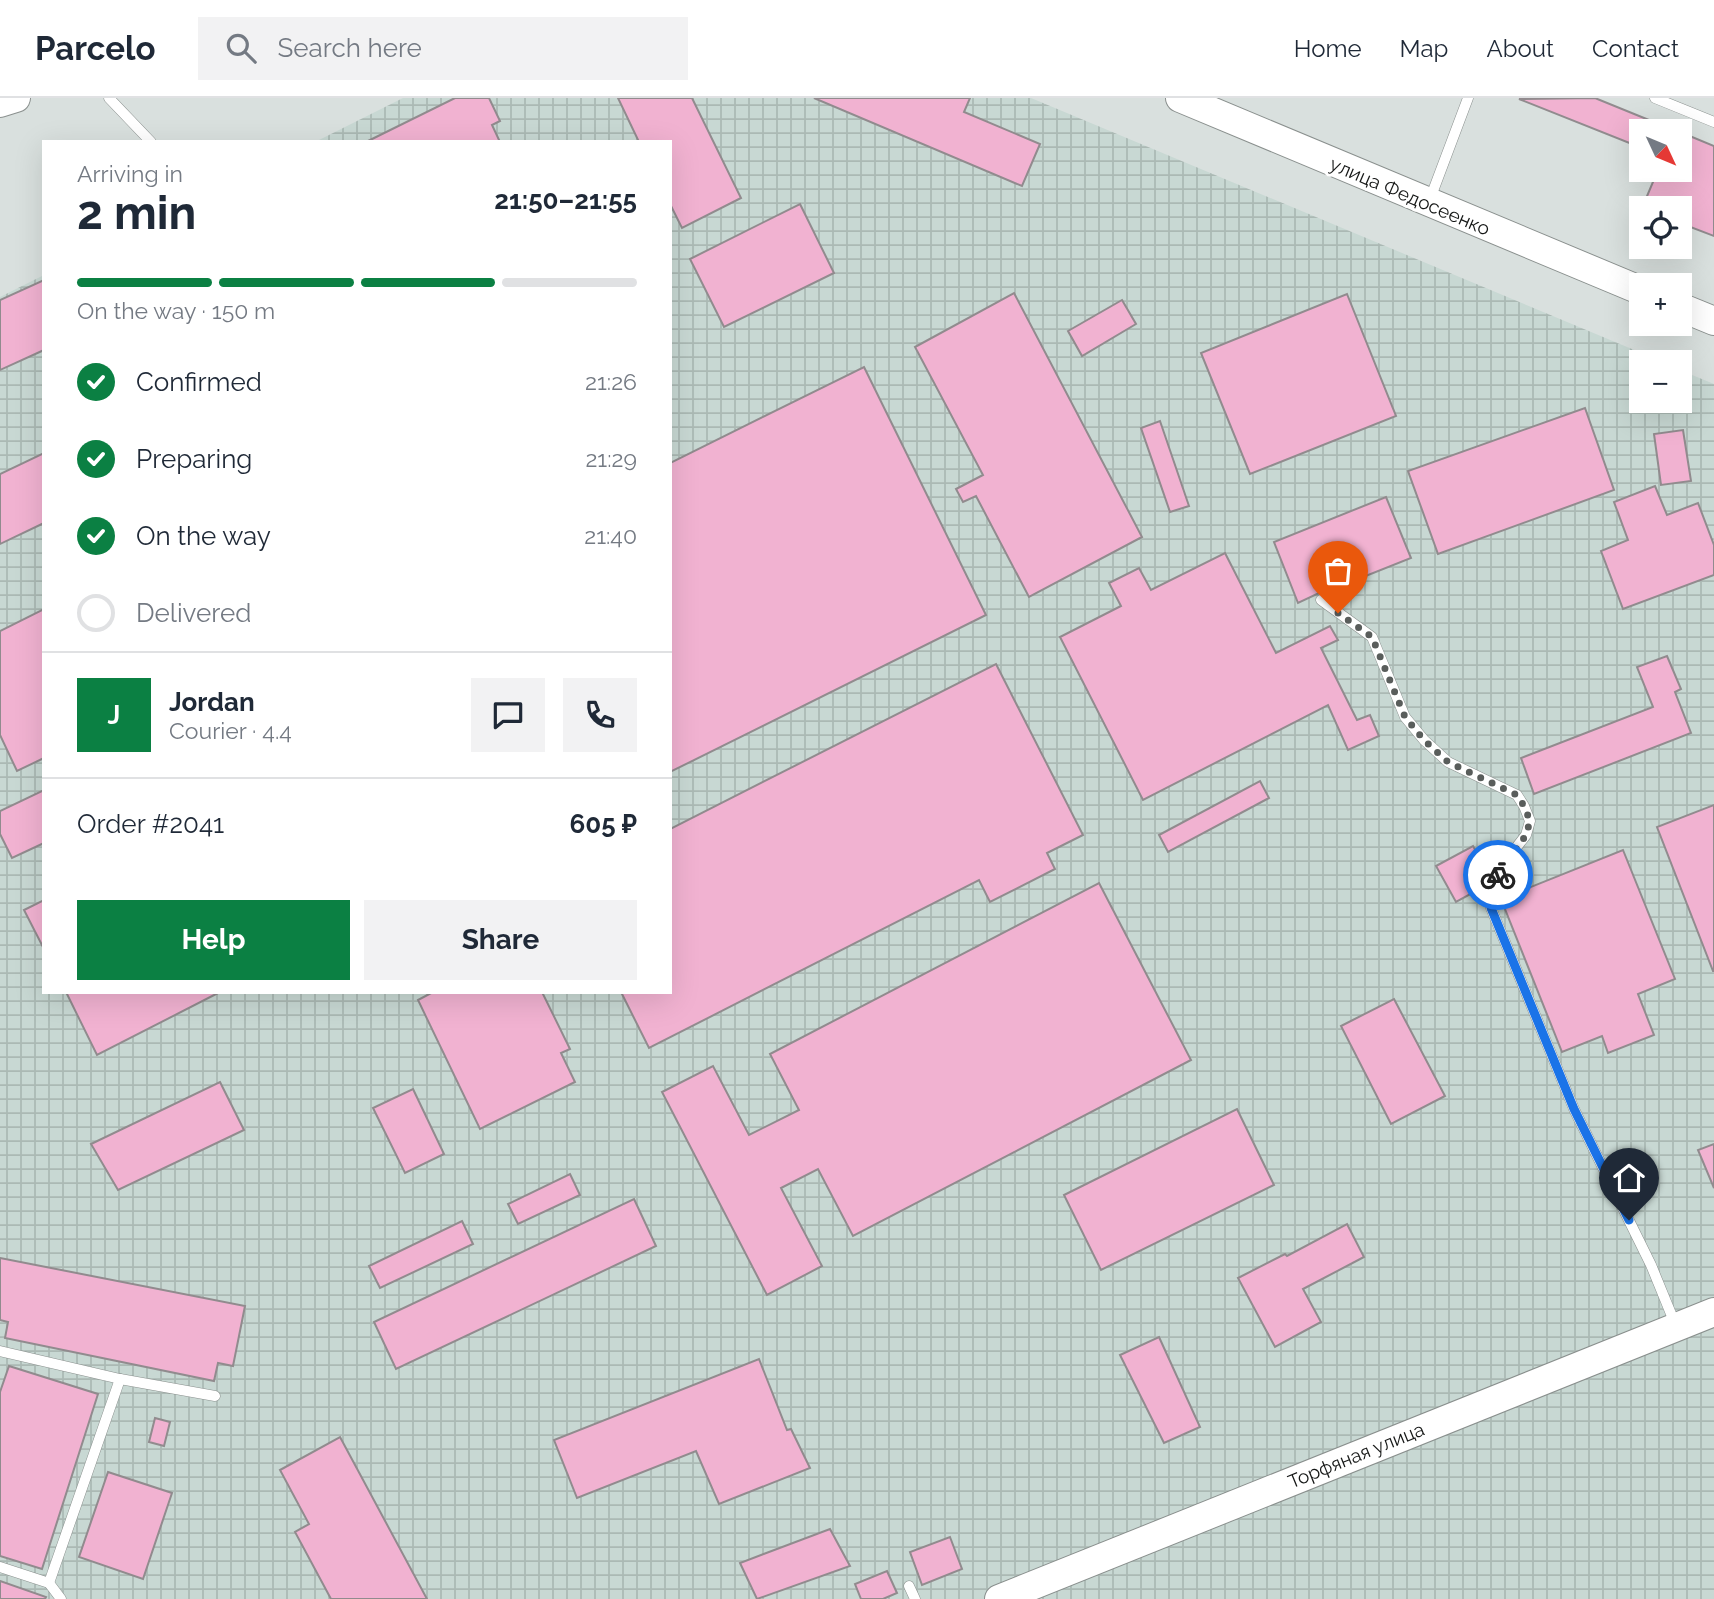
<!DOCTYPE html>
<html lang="en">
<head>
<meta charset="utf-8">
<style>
  :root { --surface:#fff; --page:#f2f2f3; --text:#1f2937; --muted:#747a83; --line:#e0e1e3; --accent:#0b8043 }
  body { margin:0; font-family:Raleway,sans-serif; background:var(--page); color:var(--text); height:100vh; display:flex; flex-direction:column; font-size:26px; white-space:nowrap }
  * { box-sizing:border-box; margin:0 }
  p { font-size:23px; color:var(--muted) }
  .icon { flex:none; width:38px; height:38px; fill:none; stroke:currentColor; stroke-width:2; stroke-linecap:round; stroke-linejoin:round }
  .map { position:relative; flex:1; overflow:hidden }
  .panel { position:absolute; left:42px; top:42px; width:630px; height:854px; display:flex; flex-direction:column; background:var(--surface); border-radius:0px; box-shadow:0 7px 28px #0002 }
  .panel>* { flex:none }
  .needle { width:46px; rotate:134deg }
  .buttons { position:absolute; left:1629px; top:21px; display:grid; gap:14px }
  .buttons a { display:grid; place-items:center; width:63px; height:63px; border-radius:0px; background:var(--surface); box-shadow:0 7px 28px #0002; font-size:35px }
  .pin { position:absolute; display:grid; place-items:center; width:60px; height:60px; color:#fff; margin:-72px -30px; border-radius:50% 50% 50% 0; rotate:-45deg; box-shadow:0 0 7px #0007 }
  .pin .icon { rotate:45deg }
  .courier { position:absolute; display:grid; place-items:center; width:70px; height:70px; margin:-35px; border:5px solid #1a73e8; border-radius:50%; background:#fff; color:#222; box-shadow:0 2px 9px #0007 }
  .head em { font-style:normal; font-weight:700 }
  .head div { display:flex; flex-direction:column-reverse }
  .head { display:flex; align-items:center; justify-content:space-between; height:119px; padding:0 35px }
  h1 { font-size:46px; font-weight:700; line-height:52px }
  .bar { display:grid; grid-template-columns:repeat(4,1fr); gap:10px 7px; align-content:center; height:84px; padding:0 35px }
  .bar i { height:9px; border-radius:5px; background:var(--line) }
  .bar .selected { background:var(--accent) }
  .bar p { grid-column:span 4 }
  .line { display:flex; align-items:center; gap:18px; padding:0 35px; border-top:2px solid var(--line) }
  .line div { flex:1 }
  .round { display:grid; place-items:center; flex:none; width:74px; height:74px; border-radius:0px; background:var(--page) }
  ol { padding:0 35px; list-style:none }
  li { display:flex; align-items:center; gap:21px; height:77px }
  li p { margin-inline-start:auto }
  li .icon { padding:7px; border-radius:50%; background:var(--accent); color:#fff; stroke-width:4 }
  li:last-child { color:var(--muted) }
  li i { width:38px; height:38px; border:4px solid var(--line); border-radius:50% }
  .button { display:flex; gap:14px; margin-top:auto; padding:14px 35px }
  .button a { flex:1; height:80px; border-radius:0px; background:var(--accent); color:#fff; font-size:28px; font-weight:700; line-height:80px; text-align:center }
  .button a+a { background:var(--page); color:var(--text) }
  header { display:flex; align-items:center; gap:42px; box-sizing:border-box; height:98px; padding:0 35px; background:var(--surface); border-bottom:2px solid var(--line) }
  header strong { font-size:33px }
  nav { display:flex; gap:38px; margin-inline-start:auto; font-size:24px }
  .search { width:490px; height:63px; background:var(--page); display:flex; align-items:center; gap:18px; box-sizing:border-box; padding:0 24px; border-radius:0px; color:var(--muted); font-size:26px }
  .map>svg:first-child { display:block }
  .industrial { fill:url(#industrial-grid) }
  .building { fill:#f1b2d1; stroke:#918b8e; stroke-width:2 }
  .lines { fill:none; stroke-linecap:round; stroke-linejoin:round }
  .lane-casing { stroke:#8a908e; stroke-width:11 }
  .secondary-casing { stroke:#8a908e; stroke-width:30 }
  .lane { stroke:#fff; stroke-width:10 }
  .secondary { stroke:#fff; stroke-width:28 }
  .done { stroke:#595d5b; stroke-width:7; stroke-dasharray:0 12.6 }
  .route { stroke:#1a73e8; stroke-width:9 }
  .labels { text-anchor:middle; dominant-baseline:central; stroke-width:6; stroke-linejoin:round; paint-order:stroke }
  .street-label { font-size:19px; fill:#141615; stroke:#fff }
</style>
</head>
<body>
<header>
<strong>Parcelo</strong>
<div class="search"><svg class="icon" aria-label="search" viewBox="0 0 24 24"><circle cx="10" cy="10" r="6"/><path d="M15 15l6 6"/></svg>Search here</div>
<nav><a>Home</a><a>Map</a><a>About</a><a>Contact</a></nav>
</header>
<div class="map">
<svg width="1714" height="1501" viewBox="0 0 1714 1501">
  <defs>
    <pattern id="industrial-grid" width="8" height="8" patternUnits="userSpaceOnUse" patternTransform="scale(1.75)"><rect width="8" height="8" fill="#c8d8d3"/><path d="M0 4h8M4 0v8" fill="none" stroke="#abb9b4"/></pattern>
  </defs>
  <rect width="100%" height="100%" fill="#d9e0de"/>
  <polygon class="industrial" points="403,0 1031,0 1663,264 1642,264 1642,303 1680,303 1680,272 1714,286 1714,1501 0,1501 0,199 44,177 44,894 670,894 670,44 315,44"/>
  <g class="building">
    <polygon points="455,0 489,0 500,23 492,27 500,44 366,44"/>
    <polygon points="618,0 692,0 741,100 682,130 670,106 670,44 639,44"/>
    <polygon points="814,0 970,0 964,14 1040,46 1022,88"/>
    <polygon points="1595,0 1676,33 1642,33 1642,50 1519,1"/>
    <polygon points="1680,34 1714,48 1714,138 1680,125 1680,110 1642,110 1658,72 1680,72"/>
    <polygon points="800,106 834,175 724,229 690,161"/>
    <polygon points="44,182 44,252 0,272 0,202"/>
    <polygon points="1014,195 1142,439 1029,499 976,398 963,404 956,391 983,377 915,249"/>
    <polygon points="1347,196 1396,318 1250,376 1201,255"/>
    <polygon points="1122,202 1136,226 1082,258 1068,233"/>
    <polygon points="864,269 986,517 670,674 670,365"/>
    <polygon points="1585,310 1614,392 1438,456 1408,373"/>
    <polygon points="1160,323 1189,408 1170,414 1141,330"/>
    <polygon points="1683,332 1691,383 1661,387 1654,336"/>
    <polygon points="44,355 44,425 0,446 0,376"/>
    <polygon points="1655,388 1667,417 1698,405 1714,447 1714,477 1623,511 1601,453 1628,442 1614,404"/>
    <polygon points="1386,399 1411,460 1323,495 1319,495 1298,505 1274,444"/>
    <polygon points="1225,455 1276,555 1330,528 1338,542 1321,550 1357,622 1370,617 1379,638 1348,652 1328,607 1143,702 1060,539 1121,508 1109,485 1139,470 1151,492"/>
    <polygon points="44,511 44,660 17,673 0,637 0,533"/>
    <polygon points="1667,558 1681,591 1675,594 1691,635 1534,696 1521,660 1653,609 1637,569"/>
    <polygon points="996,566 1083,737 1047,755 1055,771 990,804 979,782 649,950 621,894 670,894 670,731"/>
    <polygon points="1260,683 1269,700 1168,754 1159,737"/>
    <polygon points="44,692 44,745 12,760 0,736 0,713"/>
    <polygon points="1714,707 1714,873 1713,873 1657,729"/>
    <polygon points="1473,748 1489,777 1485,788 1456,804 1436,768"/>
    <polygon points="1623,752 1675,881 1638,896 1654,937 1608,955 1602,938 1562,954 1501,801"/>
    <polygon points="1099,785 1191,962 853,1138 818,1071 781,1090 822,1168 767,1197 662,994 713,968 749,1037 799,1012 770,956"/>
    <polygon points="44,802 44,851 24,812"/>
    <polygon points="66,894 220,894 97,957"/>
    <polygon points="433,894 542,894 570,951 561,955 575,984 480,1031 418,902"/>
    <polygon points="1394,901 1445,998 1391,1026 1341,928"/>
    <polygon points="220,984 244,1032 118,1092 91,1046"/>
    <polygon points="413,991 444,1056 405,1075 373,1010"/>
    <polygon points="1237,1011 1274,1087 1101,1172 1064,1097"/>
    <polygon points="1714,1046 1714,1090 1698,1052"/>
    <polygon points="570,1076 580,1097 518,1126 508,1106"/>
    <polygon points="634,1101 656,1148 396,1271 374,1224"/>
    <polygon points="462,1123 473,1146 380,1190 369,1168"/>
    <polygon points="1347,1126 1364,1159 1303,1191 1321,1224 1275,1249 1238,1180 1285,1156 1287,1158"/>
    <polygon points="0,1160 245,1208 233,1268 218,1265 214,1283 5,1240 8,1224 0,1222"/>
    <polygon points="1159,1239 1200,1329 1164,1345 1120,1257"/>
    <polygon points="759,1261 787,1332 791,1331 810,1370 719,1406 696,1353 577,1400 554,1342"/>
    <polygon points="9,1268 98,1296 42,1471 0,1458 0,1294"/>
    <polygon points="155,1320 170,1324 164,1348 149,1344"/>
    <polygon points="340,1339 427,1501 331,1501 295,1434 309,1426 280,1372"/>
    <polygon points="108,1374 172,1395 143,1481 79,1459"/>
    <polygon points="830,1431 850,1468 757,1501 740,1465"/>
    <polygon points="950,1439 962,1471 922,1487 910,1454"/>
    <polygon points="887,1473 897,1495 883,1501 861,1501 855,1486"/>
    <polygon points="0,1483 46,1499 45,1501 0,1501"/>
  </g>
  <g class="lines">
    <g class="lane-casing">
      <g id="lane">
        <polyline points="109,0 151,44"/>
        <polyline points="1655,0 1714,24"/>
        <polyline points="1430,101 1468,0"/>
        <polyline points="1321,502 1372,539 1405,619 1424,642 1448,664 1517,697 1524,708 1530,723 1526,737 1501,769 1492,789 1491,810 1574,1011 1651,1167 1676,1228"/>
        <polyline points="0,1253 120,1281 215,1298"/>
        <polyline points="0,1469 49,1485 120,1281"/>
        <polyline points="49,1485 61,1501"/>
        <polyline points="909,1488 915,1501"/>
      </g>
    </g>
    <g class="secondary-casing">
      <g id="secondary">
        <polyline points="1180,0 1642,193"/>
        <polyline points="0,5 16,0"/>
        <polyline points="1680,209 1714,223"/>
        <polyline points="999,1501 1714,1214"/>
      </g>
    </g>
    <use href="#lane" class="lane"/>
    <use href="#secondary" class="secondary"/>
  </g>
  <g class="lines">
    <polyline class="done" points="1338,515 1372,539 1405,619 1424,642 1448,664 1517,697 1524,708 1530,723 1526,737 1498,777"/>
    <polyline class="route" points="1498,777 1492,789 1491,810 1574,1011 1629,1122"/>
  </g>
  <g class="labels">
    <g class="street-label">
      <text transform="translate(1410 98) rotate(23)">улица Федосеенко</text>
      <text transform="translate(1356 1357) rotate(-22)">Торфяная улица</text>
    </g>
  </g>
</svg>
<div class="buttons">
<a><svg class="needle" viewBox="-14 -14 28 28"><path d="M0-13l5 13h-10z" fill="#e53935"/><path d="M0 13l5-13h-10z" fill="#747a83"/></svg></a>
<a><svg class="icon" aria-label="locate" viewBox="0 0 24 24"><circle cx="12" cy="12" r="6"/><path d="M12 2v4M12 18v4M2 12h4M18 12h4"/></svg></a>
<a>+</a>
<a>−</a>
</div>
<div class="pin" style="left:1338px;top:515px;background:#ea580c"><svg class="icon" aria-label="bag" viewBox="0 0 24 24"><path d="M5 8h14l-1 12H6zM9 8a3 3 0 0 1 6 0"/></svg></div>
<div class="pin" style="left:1629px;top:1122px;background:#1f2937"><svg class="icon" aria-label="home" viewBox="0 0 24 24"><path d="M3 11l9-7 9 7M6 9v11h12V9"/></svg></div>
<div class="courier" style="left:1498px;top:777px"><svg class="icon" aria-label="bike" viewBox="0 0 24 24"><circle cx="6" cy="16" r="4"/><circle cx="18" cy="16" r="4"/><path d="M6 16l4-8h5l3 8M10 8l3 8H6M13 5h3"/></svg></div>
<section class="panel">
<div class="head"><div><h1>2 min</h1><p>Arriving in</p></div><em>21:50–21:55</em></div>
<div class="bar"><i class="selected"></i><i class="selected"></i><i class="selected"></i><i></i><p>On the way · 150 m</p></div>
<ol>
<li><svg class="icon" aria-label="check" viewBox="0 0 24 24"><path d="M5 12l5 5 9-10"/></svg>Confirmed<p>21:26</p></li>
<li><svg class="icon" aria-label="check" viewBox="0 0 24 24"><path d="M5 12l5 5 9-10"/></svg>Preparing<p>21:29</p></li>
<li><svg class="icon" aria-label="check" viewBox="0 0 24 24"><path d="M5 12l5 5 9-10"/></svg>On the way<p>21:40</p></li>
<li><i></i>Delivered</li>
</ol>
<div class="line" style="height:126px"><b class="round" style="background:var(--accent);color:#fff">J</b><div><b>Jordan</b><p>Courier · 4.4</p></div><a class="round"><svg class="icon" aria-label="chat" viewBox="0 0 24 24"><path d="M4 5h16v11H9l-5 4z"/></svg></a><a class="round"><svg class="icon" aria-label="phone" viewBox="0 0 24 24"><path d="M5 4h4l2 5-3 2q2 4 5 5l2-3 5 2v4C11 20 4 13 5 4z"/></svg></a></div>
<div class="line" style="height:91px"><div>Order #2041</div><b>605 ₽</b></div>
<div class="button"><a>Help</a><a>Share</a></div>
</section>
</div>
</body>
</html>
